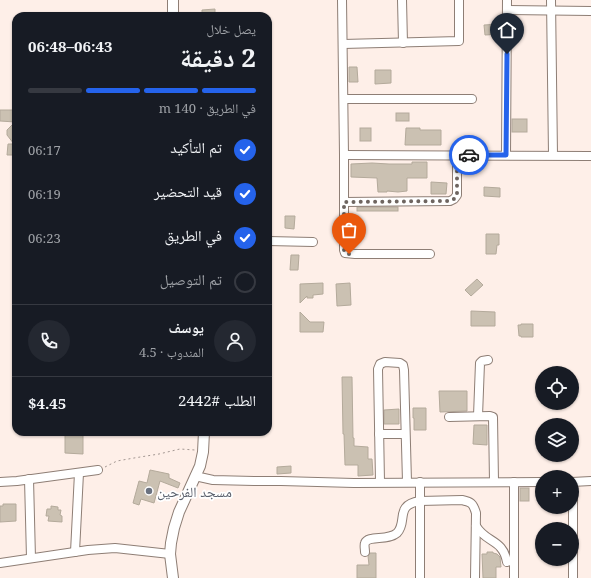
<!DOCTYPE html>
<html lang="ar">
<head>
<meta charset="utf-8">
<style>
  :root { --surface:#171b24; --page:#242831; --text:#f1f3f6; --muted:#9ea1a6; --line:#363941; --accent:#2563eb }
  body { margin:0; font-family:"Noto Serif","Noto Naskh Arabic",serif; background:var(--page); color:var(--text); direction:rtl; height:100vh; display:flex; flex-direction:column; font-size:15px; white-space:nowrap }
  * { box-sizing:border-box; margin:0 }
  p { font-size:13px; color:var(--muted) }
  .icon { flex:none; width:22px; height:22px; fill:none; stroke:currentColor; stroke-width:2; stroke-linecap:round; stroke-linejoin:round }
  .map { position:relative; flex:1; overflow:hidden; direction:ltr }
  .side { position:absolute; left:12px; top:12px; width:260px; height:424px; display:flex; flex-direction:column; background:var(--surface); border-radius:12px; box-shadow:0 1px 3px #0004; direction:rtl }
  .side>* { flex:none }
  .controls { position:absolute; left:535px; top:366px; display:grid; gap:8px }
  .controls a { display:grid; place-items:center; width:44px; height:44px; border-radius:50%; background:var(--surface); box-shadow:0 1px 3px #0004; font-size:20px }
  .pin { position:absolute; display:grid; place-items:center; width:34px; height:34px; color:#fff; margin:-41px -17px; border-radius:50% 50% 50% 0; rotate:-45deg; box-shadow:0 0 4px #0007 }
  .pin .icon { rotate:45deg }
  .courier { position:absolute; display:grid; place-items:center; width:40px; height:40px; margin:-20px; border:3px solid #2563eb; border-radius:50%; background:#fff; color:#222; box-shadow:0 1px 5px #0007 }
  .headline em { font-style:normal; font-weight:700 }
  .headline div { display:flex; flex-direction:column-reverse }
  .headline { display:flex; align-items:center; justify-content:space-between; height:68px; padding:0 16px }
  h1 { font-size:26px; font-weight:700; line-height:30px }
  .bar { display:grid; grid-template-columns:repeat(4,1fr); gap:6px 4px; align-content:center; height:48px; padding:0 16px }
  .bar i { height:5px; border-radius:3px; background:var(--line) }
  .bar .selected { background:var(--accent) }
  .bar p { grid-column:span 4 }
  .line { display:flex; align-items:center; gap:10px; padding:0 16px; border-top:1px solid var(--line) }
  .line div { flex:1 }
  .round { display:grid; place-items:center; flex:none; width:42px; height:42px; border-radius:21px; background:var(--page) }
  ol { padding:0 16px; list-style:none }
  li { display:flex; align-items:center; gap:12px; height:44px }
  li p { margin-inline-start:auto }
  li .icon { padding:4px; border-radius:50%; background:var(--accent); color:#fff; stroke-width:4 }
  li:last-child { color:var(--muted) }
  li i { width:22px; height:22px; border:2px solid var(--line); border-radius:50% }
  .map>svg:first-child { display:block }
  .building { fill:#cbc1b2; stroke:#b4aa9b }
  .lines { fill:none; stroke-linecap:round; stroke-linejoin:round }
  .minor-casing { stroke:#8e7e75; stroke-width:10 }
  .tertiary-casing { stroke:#8e7e75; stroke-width:12 }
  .path { stroke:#a39792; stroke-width:1; stroke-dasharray:2 3; stroke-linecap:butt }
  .minor { stroke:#fff; stroke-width:8 }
  .tertiary { stroke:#fff; stroke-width:10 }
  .done { stroke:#6e6560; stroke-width:4; stroke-dasharray:0 7.2 }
  .route { stroke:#2563eb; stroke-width:5 }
  .worship-dot { fill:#6b7280; stroke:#fff; stroke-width:1.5 }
  .labels { text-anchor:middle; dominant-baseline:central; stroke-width:3.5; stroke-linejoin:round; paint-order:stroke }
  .worship-label { font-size:14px; fill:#5b616d; stroke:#fff; text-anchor:start }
</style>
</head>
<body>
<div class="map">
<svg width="591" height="578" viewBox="0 0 591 578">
  <rect width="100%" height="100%" fill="#feefe8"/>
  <g class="building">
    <polygon points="215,9 215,16 202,16 202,10"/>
    <polygon points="500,24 501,34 485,35 484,25"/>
    <polygon points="349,67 357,67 358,82 349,82"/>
    <polygon points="375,70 391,70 391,83 375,84"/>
    <polygon points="0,110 16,110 16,155 7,155 8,144 14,144 7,135 7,130 15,122 0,121"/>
    <rect x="396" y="113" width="13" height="8"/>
    <rect x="512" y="119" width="15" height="13"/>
    <rect x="360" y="128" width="11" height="13"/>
    <polygon points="406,128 420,128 420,130 441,130 441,145 405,145"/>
    <polygon points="412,162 427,162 427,178 407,178 407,191 398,192 387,191 387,192 378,192 377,178 351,177 351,164 372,163 389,164 412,164"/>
    <polygon points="431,182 447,183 446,194 431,194"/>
    <polygon points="484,187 500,188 500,197 484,196"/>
    <rect x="357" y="207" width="41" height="4"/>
    <polygon points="285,216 295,216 294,229 285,228"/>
    <polygon points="486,234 499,234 499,245 497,245 496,254 486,254"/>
    <polygon points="291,255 299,255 298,270 290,270"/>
    <polygon points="477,279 483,285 471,296 465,290"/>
    <polygon points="323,283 323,294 313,295 313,298 307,298 307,296 300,303 300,284"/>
    <polygon points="350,283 351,305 337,306 336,284"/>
    <polygon points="471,311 495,312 495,326 471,326"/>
    <polygon points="300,312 310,322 324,322 323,332 300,332"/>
    <polygon points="521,324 533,324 533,337 521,337 521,336 519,336 518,325 521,325"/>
    <polygon points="342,377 352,377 353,438 354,438 354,446 368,447 368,459 372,459 373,475 358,476 358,465 345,465 344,434 343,434"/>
    <polygon points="439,391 467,391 467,411 440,412"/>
    <polygon points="413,408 426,408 426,430 414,430 414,418 413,418"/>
    <polygon points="399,409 399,424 384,424 384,410"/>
    <polygon points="474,425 487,425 487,445 473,444"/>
    <polygon points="65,432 83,432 83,454 65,453"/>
    <polygon points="291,466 291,473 277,474 277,467"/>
    <polygon points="150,470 169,474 169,478 180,483 178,488 160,481 154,503 141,499 139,505 133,503 139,481 147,483"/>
    <rect x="520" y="488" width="9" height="13"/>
    <polygon points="3,504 16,504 16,521 0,522 0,506 3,506"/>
    <polygon points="51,506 58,507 58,510 61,510 60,515 62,516 62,522 48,521 49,516 46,516 47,509 51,509"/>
    <polygon points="487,552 493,552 493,553 497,554 500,557 501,567 496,567 496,578 483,578 482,554 487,554"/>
    <polygon points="370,553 376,553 376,578 357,578 357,565 369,565 368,556"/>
  </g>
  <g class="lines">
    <g class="minor-casing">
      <g id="minor">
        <polyline points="342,0 344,155 344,250 345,253 355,254 430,254"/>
        <polyline points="402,0 403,43"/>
        <polyline points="551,0 553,155"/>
        <polyline points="507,10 591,11"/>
        <polyline points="343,44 459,41 459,0"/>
        <polyline points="344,99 472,99"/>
        <polyline points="344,155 591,156"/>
        <polyline points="506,155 507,0"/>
        <polyline points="344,202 450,201 454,199 457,195 457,155"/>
        <polyline points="268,241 313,242"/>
        <polyline points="478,416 480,363 482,361 488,360"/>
        <polyline points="449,417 490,416 493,417 494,482"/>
        <polyline points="379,434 405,434"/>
        <polyline points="195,476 213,480 254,481 281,481 354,483 542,482"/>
        <polyline points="29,479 31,558"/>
        <polyline points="0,482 17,481 98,470"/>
        <polyline points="380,482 378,369 380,364 385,362 400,363 403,365 404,370 407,482"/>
        <polyline points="572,482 591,481"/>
        <polyline points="573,482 573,578"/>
        <path d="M 476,526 C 486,543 503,539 507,562"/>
        <polyline points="75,552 79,473"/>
        <path d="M 365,552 C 365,549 364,545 365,543 C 368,535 388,541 397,533 C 408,522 394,505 420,501 L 462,500 C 471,502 473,503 476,513 L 475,578"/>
        <polyline points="0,563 88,550 115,548 170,554"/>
        <polyline points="420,578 420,482"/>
        <polyline points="514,578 514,482"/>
      </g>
    </g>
    <g class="tertiary-casing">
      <g id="tertiary">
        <polyline points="173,16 173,0"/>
        <polyline points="173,578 170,554 171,543 174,528 179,512 200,466 203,452 204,432"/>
      </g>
    </g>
    <polyline class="path" points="105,467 117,461 134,458 159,454 180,449 195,450"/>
    <use href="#minor" class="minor"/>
    <use href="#tertiary" class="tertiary"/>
  </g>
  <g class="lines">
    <polyline class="done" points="349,254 345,253 344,250 344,202 450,201 454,199 457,195 457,155 469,155"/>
    <polyline class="route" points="469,155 506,155 507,54"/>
  </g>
  <circle class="worship-dot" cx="149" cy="491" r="4"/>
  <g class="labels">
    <g class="worship-label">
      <text x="157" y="491">مسجد الفرحين</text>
    </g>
  </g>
</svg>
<div class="controls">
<a><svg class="icon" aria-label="locate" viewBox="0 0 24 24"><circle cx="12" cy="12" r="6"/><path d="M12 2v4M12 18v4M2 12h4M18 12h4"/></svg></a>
<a><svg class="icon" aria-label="layers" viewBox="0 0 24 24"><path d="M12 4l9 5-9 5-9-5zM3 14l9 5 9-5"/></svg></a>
<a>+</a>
<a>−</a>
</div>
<div class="pin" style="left:349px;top:254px;background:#ea580c"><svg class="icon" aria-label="bag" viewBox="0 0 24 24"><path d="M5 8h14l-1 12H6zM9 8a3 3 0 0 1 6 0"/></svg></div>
<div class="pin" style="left:507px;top:54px;background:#1f2937"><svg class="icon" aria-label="home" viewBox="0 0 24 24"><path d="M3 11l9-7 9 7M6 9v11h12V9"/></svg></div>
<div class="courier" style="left:469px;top:155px"><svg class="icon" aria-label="car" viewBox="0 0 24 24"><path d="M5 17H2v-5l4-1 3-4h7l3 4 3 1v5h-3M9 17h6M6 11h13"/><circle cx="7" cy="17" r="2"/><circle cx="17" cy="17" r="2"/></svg></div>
<section class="side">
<div class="headline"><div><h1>2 دقيقة</h1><p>يصل خلال</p></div><em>06:43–06:48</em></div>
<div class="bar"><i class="selected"></i><i class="selected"></i><i class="selected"></i><i></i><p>في الطريق · 140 m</p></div>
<ol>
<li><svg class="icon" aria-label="check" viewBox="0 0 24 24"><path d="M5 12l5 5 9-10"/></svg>تم التأكيد<p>06:17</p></li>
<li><svg class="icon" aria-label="check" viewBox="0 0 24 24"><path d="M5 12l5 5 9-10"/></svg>قيد التحضير<p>06:19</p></li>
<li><svg class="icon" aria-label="check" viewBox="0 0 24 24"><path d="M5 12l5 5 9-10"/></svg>في الطريق<p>06:23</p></li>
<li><i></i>تم التوصيل</li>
</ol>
<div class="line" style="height:72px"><a class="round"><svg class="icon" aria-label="person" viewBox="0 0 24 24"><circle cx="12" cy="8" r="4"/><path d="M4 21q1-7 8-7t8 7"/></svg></a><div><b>يوسف</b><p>المندوب · 4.5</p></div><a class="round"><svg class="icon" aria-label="phone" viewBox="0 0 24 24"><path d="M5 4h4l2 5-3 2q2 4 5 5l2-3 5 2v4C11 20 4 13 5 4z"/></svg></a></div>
<div class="line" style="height:52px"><div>الطلب #2442</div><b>$4.45</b></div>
</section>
</div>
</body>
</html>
